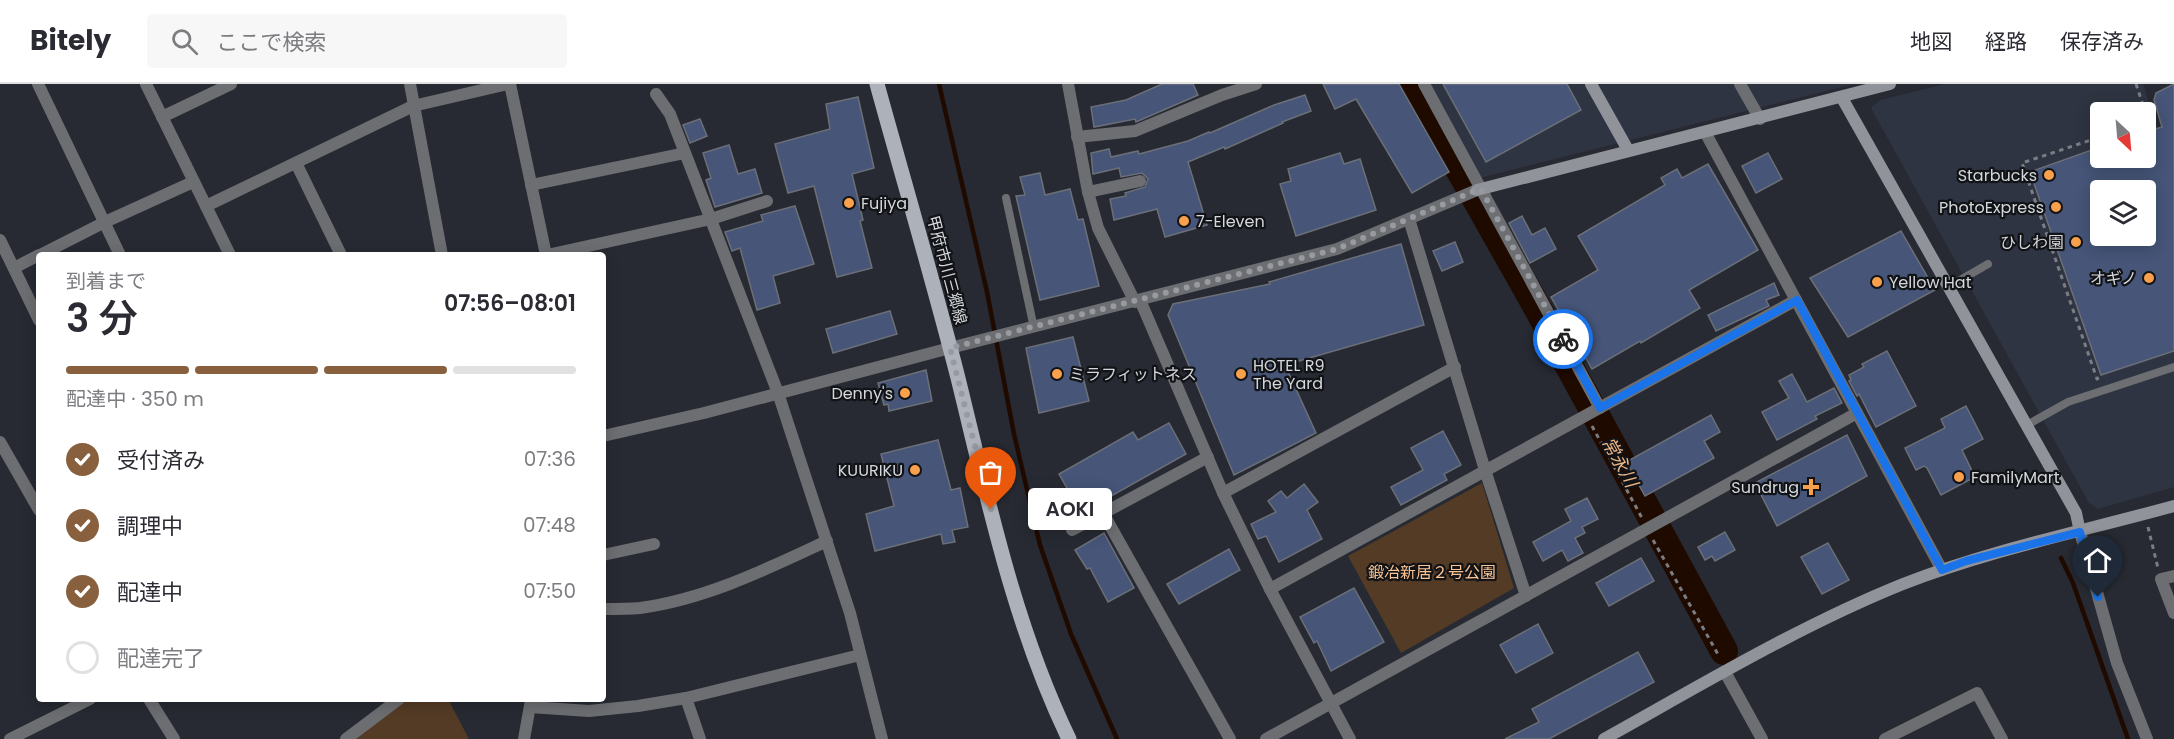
<!DOCTYPE html>
<html lang="ja">
<head>
<meta charset="utf-8">
<style>
  :root { --surface:#fff; --page:#f7f7f7; --text:#2b2b33; --muted:#7c7c81; --line:#e1e1e2; --accent:#88603e }
  body { margin:0; font-family:Poppins,"Noto Sans JP",sans-serif; background:var(--page); color:var(--text); height:100vh; display:flex; flex-direction:column; font-size:22px; white-space:nowrap }
  * { box-sizing:border-box; margin:0 }
  p { font-size:20px; color:var(--muted) }
  .icon { flex:none; width:33px; height:33px; fill:none; stroke:currentColor; stroke-width:2; stroke-linecap:round; stroke-linejoin:round }
  .map { position:relative; flex:1; overflow:hidden }
  .sheet { position:absolute; left:36px; top:168px; width:570px; height:450px; display:flex; flex-direction:column; background:var(--surface); border-radius:6px; box-shadow:0 3px 15px #0003 }
  .sheet>* { flex:none }
  .needle { width:39px; rotate:154deg }
  .buttons { position:absolute; left:2090px; top:18px; display:grid; gap:12px }
  .buttons a { display:grid; place-items:center; width:66px; height:66px; border-radius:6px; background:var(--surface); box-shadow:0 3px 15px #0003; font-size:30px }
  .pin { position:absolute; display:grid; place-items:center; width:51px; height:51px; color:#fff; margin:-62px -26px; border-radius:50% 50% 50% 0; rotate:-45deg; box-shadow:0 0 6px #0007 }
  .pin .icon { rotate:45deg }
  .courier { position:absolute; display:grid; place-items:center; width:60px; height:60px; margin:-30px; border:4px solid #1a73e8; border-radius:50%; background:#fff; color:#222; box-shadow:0 2px 8px #0007 }
  .bubble { position:absolute; height:42px; border-radius:6px; background:var(--surface); box-shadow:0 3px 15px #0003; font-size:20px; font-weight:600; line-height:42px; text-align:center }
  .headline em { font-style:normal; font-weight:600 }
  .headline div { display:flex; flex-direction:column-reverse }
  .headline { display:flex; align-items:center; justify-content:space-between; height:102px; padding:0 30px }
  h1 { font-size:39px; font-weight:600; line-height:45px }
  .bar { display:grid; grid-template-columns:repeat(4,1fr); gap:9px 6px; align-content:center; height:72px; padding:0 30px }
  .bar i { height:8px; border-radius:4px; background:var(--line) }
  .bar .current { background:var(--accent) }
  .bar p { grid-column:span 4 }
  ol { padding:0 30px; list-style:none }
  li { display:flex; align-items:center; gap:18px; height:66px }
  li p { margin-inline-start:auto }
  li .icon { padding:6px; border-radius:50%; background:var(--accent); color:#fff; stroke-width:4 }
  li:last-child { color:var(--muted) }
  li i { width:33px; height:33px; border:3px solid var(--line); border-radius:50% }
  header { display:flex; align-items:center; gap:36px; box-sizing:border-box; height:84px; padding:0 30px; background:var(--surface); border-bottom:2px solid var(--line) }
  header strong { font-size:28px }
  nav { display:flex; gap:33px; margin-inline-start:auto; font-size:21px }
  .search { width:420px; height:54px; background:var(--page); display:flex; align-items:center; gap:15px; box-sizing:border-box; padding:0 21px; border-radius:6px; color:var(--muted); font-size:22px }
  .map>svg:first-child { display:block }
  .built { fill:#2e3441; fill-rule:evenodd }
  .green { fill:#543b25 }
  .lines { fill:none; stroke-linecap:round; stroke-linejoin:round }
  .stream { stroke:#1f0a00; stroke-width:4.5 }
  .river { stroke:#1f0a00; stroke-width:28 }
  .building { fill:#465578; stroke:#6b6f77; stroke-width:1.5; fill-rule:evenodd }
  .path { stroke:#7a7d83; stroke-width:3; stroke-dasharray:4.5 4.5; stroke-linecap:butt }
  .lane { stroke:#6c6e71; stroke-width:8 }
  .street { stroke:#6c6e71; stroke-width:12 }
  .secondary { stroke:#91939a; stroke-width:12 }
  .primary { stroke:#adb1b9; stroke-width:15 }
  .done { stroke:#979aa0; stroke-width:6; stroke-dasharray:0 10.8 }
  .route { stroke:#1a73e8; stroke-width:8 }
  .poi-dot { fill:#f9a04c; stroke:#111316; stroke-width:2 }
  .labels { text-anchor:middle; dominant-baseline:central; stroke-width:4.5; stroke-linejoin:round; paint-order:stroke }
  .poi-label { font-size:16px; fill:#d4d7db; stroke:#111316; text-anchor:end }
  .street-label { font-size:16px; fill:#d4d7db; stroke:#111316 }
  .park-label { font-size:16px; fill:#fcc393; stroke:#111316 }
  .water-label { font-size:18px; font-style:italic; fill:#eeb585; stroke:#111316 }
</style>
</head>
<body>
<header>
<strong>Bitely</strong>
<div class="search"><svg class="icon" aria-label="search" viewBox="0 0 24 24"><circle cx="10" cy="10" r="6"/><path d="M15 15l6 6"/></svg>ここで検索</div>
<nav><a>地図</a><a>経路</a><a>保存済み</a></nav>
</header>
<div class="map">
<svg width="2174" height="655" viewBox="0 0 2174 655">
  <rect width="100%" height="100%" fill="#272a32"/>
  <g class="built">
    <polygon points="1428,0 1854,0 1479,94"/>
    <path d="M 1945,0 L 2143,0 L 2174,95 L 2174,403 L 2098,425 L 2089,419 L 1871,24 L 1880,16 ZM 2100,28 L 2145,28 L 2145,74 L 2100,74 ZM 2100,106 L 2145,106 L 2145,152 L 2100,152 Z"/>
  </g>
  <g class="green">
    <polygon points="1482,399 1514,504 1401,569 1348,472"/>
    <polygon points="399,615 448,615 469,655 346,655"/>
  </g>
  <g class="lines">
    <g class="stream">
      <polyline points="939,0 987,208 1014,350 1040,461 1071,550 1117,655"/>
      <polyline points="2061,474 2073,499 2128,655"/>
    </g>
    <polyline class="river" points="1411,0 1537,223 1724,567"/>
  </g>
  <g class="building">
    <polygon points="1162,0 1193,0 1198,11 1136,38 1135,35 1094,43 1091,23 1126,16"/>
    <polygon points="1323,0 1399,0 1449,88 1412,109 1356,15 1335,25"/>
    <polygon points="1443,0 1567,0 1581,26 1486,78"/>
    <path d="M 2174,0 L 2174,267 L 2101,291 L 2030,88 L 2100,63 L 2100,74 L 2145,74 L 2145,48 L 2162,43 L 2154,16 L 2156,9 ZM 2100,106 L 2145,106 L 2145,152 L 2100,152 Z"/>
    <polygon points="1305,11 1311,27 1282,38 1283,39 1225,65 1224,63 1188,78 1207,141 1165,153 1157,125 1114,136 1110,115 1126,112 1125,109 1145,103 1148,95 1142,89 1121,93 1119,84 1093,90 1091,69 1109,65 1111,73 1138,67 1139,70 1188,57 1209,48 1210,49 1274,21"/>
    <polygon points="858,13 874,84 852,90 863,136 860,137 872,184 837,193 814,102 788,109 775,60 830,45 826,20"/>
    <polygon points="700,35 707,52 690,59 683,41"/>
    <polygon points="729,61 738,90 755,85 762,109 715,123 706,96 711,94 703,69"/>
    <polygon points="1340,69 1344,80 1360,75 1376,126 1296,152 1280,100 1291,97 1288,85"/>
    <polygon points="1768,69 1782,95 1756,109 1742,82"/>
    <polygon points="1708,80 1758,166 1689,206 1700,224 1641,259 1640,257 1592,285 1551,213 1598,186 1578,152 1665,101 1661,94 1677,85 1682,94"/>
    <polygon points="1040,89 1045,111 1070,105 1078,136 1083,135 1099,202 1040,216 1016,112 1025,111 1020,93"/>
    <polygon points="795,122 814,180 773,192 780,219 757,226 740,164 732,167 725,148 763,137 761,131"/>
    <polygon points="1522,132 1532,151 1545,144 1556,165 1530,179 1509,139"/>
    <polygon points="1901,147 1935,206 1848,253 1810,194"/>
    <polygon points="1455,158 1463,178 1442,187 1433,167"/>
    <polygon points="1401,160 1424,241 1285,281 1316,349 1234,391 1168,231 1173,220 1270,200 1269,198"/>
    <polygon points="1774,199 1779,211 1766,216 1769,222 1716,247 1708,231"/>
    <polygon points="890,227 897,250 833,269 826,245"/>
    <polygon points="1073,253 1089,317 1039,329 1026,264"/>
    <polygon points="1887,267 1916,322 1876,343 1859,310 1857,312 1849,297 1851,296 1849,291 1864,283 1862,280"/>
    <polygon points="926,286 932,317 889,327 888,320 884,321 878,299"/>
    <polygon points="1792,290 1807,318 1834,304 1842,319 1815,332 1817,335 1777,356 1762,328 1789,314 1779,297"/>
    <polygon points="1966,322 1983,355 1962,366 1975,393 1941,411 1927,384 1924,382 1916,386 1905,364 1945,344 1941,335"/>
    <polygon points="1711,331 1720,348 1704,357 1714,374 1645,412 1626,378"/>
    <polygon points="1169,339 1186,370 1081,429 1059,390 1133,348 1138,356"/>
    <polygon points="1443,347 1461,381 1444,390 1447,396 1401,421 1391,403 1423,386 1411,364"/>
    <polygon points="1847,351 1867,392 1777,442 1755,399"/>
    <polygon points="938,356 951,406 960,404 968,443 952,446 955,458 943,460 941,450 875,467 866,430 894,422 881,370"/>
    <polygon points="1304,400 1318,418 1307,426 1322,455 1279,478 1266,452 1258,455 1251,440 1276,428 1268,417 1281,407 1287,414"/>
    <polygon points="1587,414 1598,435 1582,443 1585,449 1575,454 1583,469 1568,477 1562,466 1543,477 1533,458 1571,437 1565,425"/>
    <polygon points="1725,448 1735,466 1715,477 1712,472 1705,476 1698,463"/>
    <polygon points="1104,449 1134,504 1108,518 1090,484 1087,485 1075,466"/>
    <polygon points="1828,459 1849,496 1822,510 1801,473"/>
    <polygon points="1229,465 1240,486 1179,520 1167,500"/>
    <polygon points="1641,474 1654,497 1609,522 1596,499"/>
    <polygon points="1354,504 1384,558 1331,587 1317,557 1314,559 1300,533"/>
    <polygon points="1538,540 1553,569 1516,589 1500,561"/>
    <polygon points="1638,568 1654,598 1549,655 1505,655 1539,638 1532,625"/>
  </g>
  <g class="lines">
    <g class="path">
      <polyline points="2136,0 2148,36 2145,37"/>
      <polyline points="2099,294 2097,295 2022,79 2100,53"/>
      <polyline points="1592,342 1642,434"/>
      <polyline points="2148,443 2158,484"/>
      <polyline points="1653,456 1719,572"/>
    </g>
    <g class="lane">
      <polyline points="1006,114 1034,244"/>
      <polyline points="1950,202 1988,180"/>
      <polyline points="2027,341 2068,318 2174,283"/>
    </g>
    <g class="street">
      <polyline points="38,0 120,171"/>
      <polyline points="146,0 230,171"/>
      <polyline points="410,0 442,171"/>
      <polyline points="510,0 546,171"/>
      <polyline points="1068,0 1088,108 1098,144 1135,218"/>
      <polyline points="1424,0 1600,324"/>
      <polyline points="1740,0 1760,35"/>
      <polyline points="656,10 670,30 778,309 850,529 882,655"/>
      <polyline points="162,33 231,0"/>
      <polyline points="1705,48 1942,486"/>
      <polyline points="1077,53 1135,47 1222,11 1256,0"/>
      <polyline points="296,79 341,171"/>
      <polyline points="531,101 685,69"/>
      <polyline points="1088,108 1140,97"/>
      <polyline points="206,122 413,22 508,0"/>
      <polyline points="1409,135 1485,386 1526,512"/>
      <polyline points="0,156 39,236"/>
      <polyline points="40,171 105,138 193,98"/>
      <polyline points="547,171 711,135 767,117"/>
      <polyline points="14,184 39,171"/>
      <polyline points="1140,216 1223,409 1270,505 1350,655"/>
      <polyline points="603,352 704,329 950,264 1337,165 1477,106"/>
      <polyline points="0,358 39,426"/>
      <polyline points="1223,409 1455,283"/>
      <polyline points="1103,429 1230,655"/>
      <polyline points="1072,446 1208,373"/>
      <polyline points="2080,448 2117,579 2147,655"/>
      <polyline points="603,471 654,460"/>
      <polyline points="2174,492 2161,495 2174,529"/>
      <polyline points="1270,505 1796,216"/>
      <path d="M 603,525 C 615,525 628,525 640,524 C 706,515 767,485 827,457"/>
      <polyline points="1725,588 1762,655"/>
      <polyline points="686,614 700,655"/>
      <polyline points="149,615 174,655"/>
      <polyline points="530,623 589,627 638,622 686,614 860,571"/>
      <polyline points="10,655 90,615"/>
      <polyline points="346,655 399,615"/>
      <polyline points="524,655 531,616"/>
      <polyline points="1266,655 1857,329"/>
      <polyline points="1885,655 1977,609 2002,655"/>
    </g>
    <g class="secondary">
      <polyline points="1591,0 1628,66"/>
      <polyline points="1842,14 2076,429 2080,448"/>
      <polyline points="1477,106 1890,0"/>
      <path d="M 1604,655 C 1701,601 1799,542 1903,500 C 1990,466 2083,447 2174,422"/>
    </g>
    <path class="primary" d="M 877,0 C 904,98 933,196 958,294 C 988,416 1014,541 1069,655"/>
  </g>
  <g class="lines">
    <polyline class="done" points="991,425 950,264 1337,165 1477,106 1481,105 1563,255"/>
    <polyline class="route" points="1563,255 1600,324 1797,216 1942,486 1966,477 2080,448 2098,513"/>
  </g>
  <g class="poi-dot">
    <circle cx="2049" cy="91" r="6"/>
    <circle cx="849" cy="119" r="6"/>
    <circle cx="2056" cy="123" r="6"/>
    <circle cx="1184" cy="137" r="6"/>
    <circle cx="2076" cy="158" r="6"/>
    <circle cx="2149" cy="194" r="6"/>
    <circle cx="1877" cy="198" r="6"/>
    <circle cx="1057" cy="290" r="6"/>
    <circle cx="1241" cy="290" r="6"/>
    <circle cx="905" cy="309" r="6"/>
    <circle cx="915" cy="386" r="6"/>
    <circle cx="1959" cy="393" r="6"/>
    <path d="M1808 394h6v6h6v6h-6v6h-6v-6h-6v-6h6z"/>
  </g>
  <g class="labels">
    <g class="poi-label">
      <text x="2037" y="91">Starbucks</text>
      <text x="861" y="119" text-anchor="start">Fujiya</text>
      <text x="2044" y="123">PhotoExpress</text>
      <text x="1196" y="137" text-anchor="start">7-Eleven</text>
      <text x="2064" y="158">ひしわ園</text>
      <text x="2137" y="194">オギノ</text>
      <text x="1889" y="198" text-anchor="start">Yellow Hat</text>
      <text x="1253" y="281" text-anchor="start">HOTEL R9<tspan x="1253" dy="18">The Yard</tspan></text>
      <text x="1069" y="290" text-anchor="start">ミラフィットネス</text>
      <text x="893" y="309">Denny's</text>
      <text x="903" y="386">KUURIKU</text>
      <text x="1971" y="393" text-anchor="start">FamilyMart</text>
      <text x="1799" y="403">Sundrug</text>
    </g>
    <g class="street-label">
      <text transform="translate(947 186) rotate(75)">甲府市川三郷線</text>
    </g>
    <g class="park-label">
      <text x="1432" y="488">鍛冶新居２号公園</text>
    </g>
    <g class="water-label">
      <text transform="translate(1620 378) rotate(61)">常永川</text>
    </g>
  </g>
</svg>
<div class="buttons">
<a><svg class="needle" viewBox="-14 -14 28 28"><path d="M0-13l5 13h-10z" fill="#e53935"/><path d="M0 13l5-13h-10z" fill="#7c7c81"/></svg></a>
<a><svg class="icon" aria-label="layers" viewBox="0 0 24 24"><path d="M12 4l9 5-9 5-9-5zM3 14l9 5 9-5"/></svg></a>
</div>
<div class="pin" style="left:991px;top:425px;background:#ea580c"><svg class="icon" aria-label="bag" viewBox="0 0 24 24"><path d="M5 8h14l-1 12H6zM9 8a3 3 0 0 1 6 0"/></svg></div>
<div class="pin" style="left:2098px;top:513px;background:#1f2937"><svg class="icon" aria-label="home" viewBox="0 0 24 24"><path d="M3 11l9-7 9 7M6 9v11h12V9"/></svg></div>
<div class="courier" style="left:1563px;top:255px"><svg class="icon" aria-label="bike" viewBox="0 0 24 24"><circle cx="6" cy="16" r="4"/><circle cx="18" cy="16" r="4"/><path d="M6 16l4-8h5l3 8M10 8l3 8H6M13 5h3"/></svg></div>
<div class="bubble" style="left:1028px;top:404px;width:84px">AOKI</div>
<section class="sheet">
<div class="headline"><div><h1>3 分</h1><p>到着まで</p></div><em>07:56–08:01</em></div>
<div class="bar"><i class="current"></i><i class="current"></i><i class="current"></i><i></i><p>配達中 · 350 m</p></div>
<ol>
<li><svg class="icon" aria-label="check" viewBox="0 0 24 24"><path d="M5 12l5 5 9-10"/></svg>受付済み<p>07:36</p></li>
<li><svg class="icon" aria-label="check" viewBox="0 0 24 24"><path d="M5 12l5 5 9-10"/></svg>調理中<p>07:48</p></li>
<li><svg class="icon" aria-label="check" viewBox="0 0 24 24"><path d="M5 12l5 5 9-10"/></svg>配達中<p>07:50</p></li>
<li><i></i>配達完了</li>
</ol>
</section>
</div>
</body>
</html>
